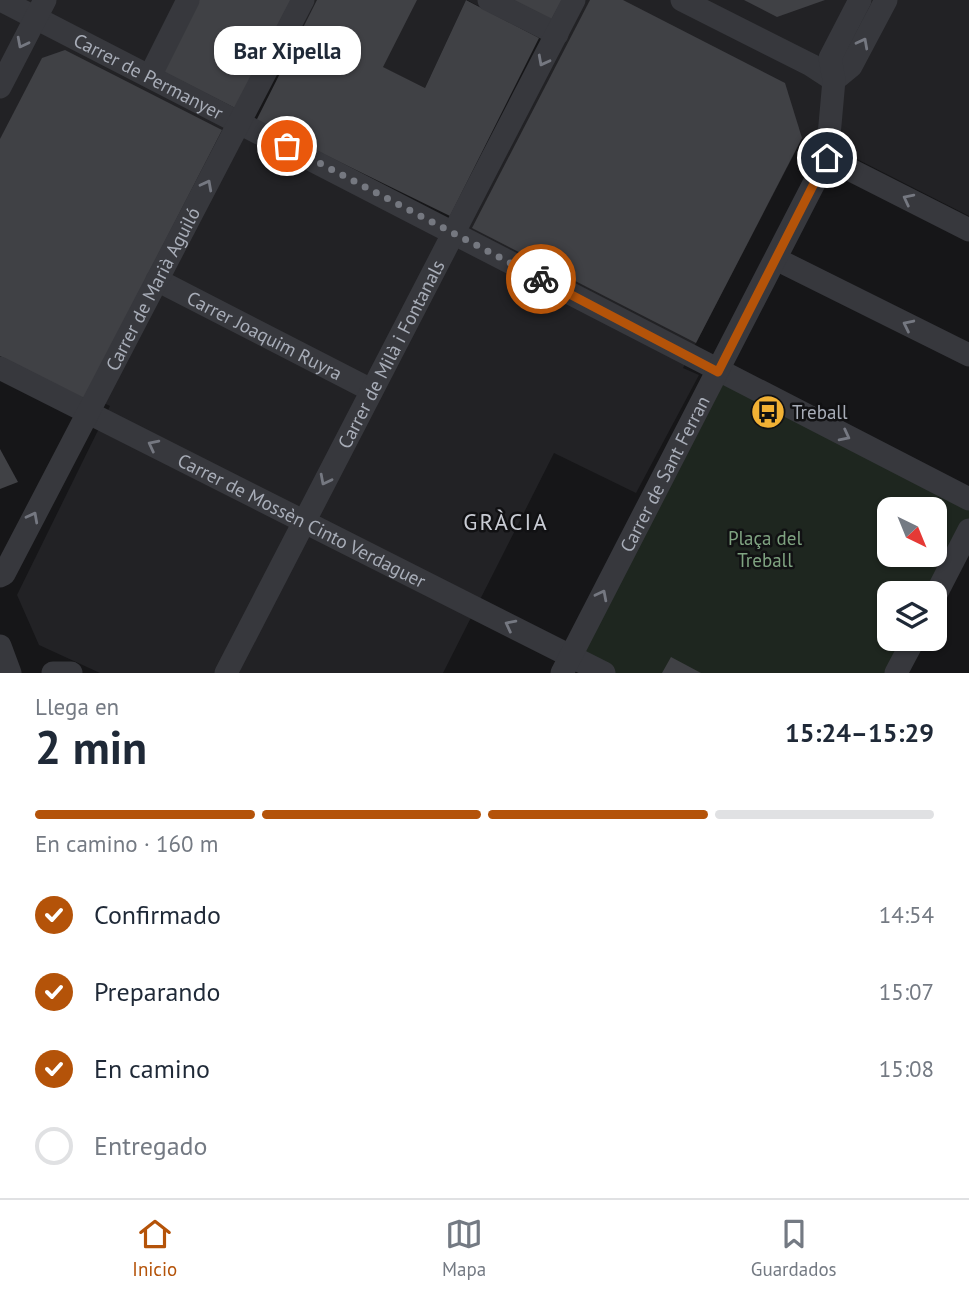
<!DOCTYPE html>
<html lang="es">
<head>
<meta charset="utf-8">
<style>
  :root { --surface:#fff; --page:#f2f2f3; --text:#1f2937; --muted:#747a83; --line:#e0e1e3; --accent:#b45309 }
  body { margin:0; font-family:"PT Sans",sans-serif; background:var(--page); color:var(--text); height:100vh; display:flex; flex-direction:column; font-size:26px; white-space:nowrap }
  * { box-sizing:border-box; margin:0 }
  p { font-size:23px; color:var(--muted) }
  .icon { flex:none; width:38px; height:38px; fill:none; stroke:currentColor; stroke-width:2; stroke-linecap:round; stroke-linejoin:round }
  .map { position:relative; height:673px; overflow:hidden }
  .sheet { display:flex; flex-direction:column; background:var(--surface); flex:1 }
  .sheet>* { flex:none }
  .needle { width:46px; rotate:137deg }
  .fabs { position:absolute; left:877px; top:497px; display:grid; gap:14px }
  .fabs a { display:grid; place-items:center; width:70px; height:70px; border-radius:14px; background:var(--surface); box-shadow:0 2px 5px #0004; font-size:35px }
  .pin { position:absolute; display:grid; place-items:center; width:60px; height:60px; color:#fff; margin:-30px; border:4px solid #fff; border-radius:50%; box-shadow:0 2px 7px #0007 }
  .courier { position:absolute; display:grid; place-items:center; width:70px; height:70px; margin:-35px; border:5px solid #b45309; border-radius:50%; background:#fff; color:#222; box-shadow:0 2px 9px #0007 }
  .bubble { position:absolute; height:49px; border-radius:21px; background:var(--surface); box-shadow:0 2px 5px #0004; font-size:23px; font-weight:700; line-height:49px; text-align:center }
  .overview em { font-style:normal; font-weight:700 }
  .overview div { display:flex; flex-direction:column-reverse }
  .overview { display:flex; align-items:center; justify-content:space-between; height:119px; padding:0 35px }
  h1 { font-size:46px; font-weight:700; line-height:52px }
  .bar { display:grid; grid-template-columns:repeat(4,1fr); gap:10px 7px; align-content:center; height:84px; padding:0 35px }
  .bar i { height:9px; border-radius:5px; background:var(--line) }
  .bar .selected { background:var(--accent) }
  .bar p { grid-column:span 4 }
  ol { padding:0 35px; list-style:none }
  li { display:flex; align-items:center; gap:21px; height:77px }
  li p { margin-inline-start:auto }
  li .icon { padding:7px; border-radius:50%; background:var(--accent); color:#fff; stroke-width:4 }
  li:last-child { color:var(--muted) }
  li i { width:38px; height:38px; border:4px solid var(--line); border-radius:50% }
  .tabs { display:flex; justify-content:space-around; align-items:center; height:98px; border-top:2px solid var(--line); background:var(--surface); font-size:19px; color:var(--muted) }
  .tabs a { display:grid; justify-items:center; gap:4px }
  .tabs .selected { color:var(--accent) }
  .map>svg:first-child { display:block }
  .built { fill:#222225 }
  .green { fill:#1e261f; fill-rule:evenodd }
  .building { fill:#404145 }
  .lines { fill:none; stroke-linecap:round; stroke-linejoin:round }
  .minor { stroke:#37383d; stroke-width:23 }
  .oneway { stroke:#757881 }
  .done { stroke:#757880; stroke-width:7; stroke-dasharray:0 12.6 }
  .route { stroke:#b45309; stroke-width:9 }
  .labels { text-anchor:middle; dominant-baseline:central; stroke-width:5; stroke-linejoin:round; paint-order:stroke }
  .street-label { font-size:19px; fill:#a8adb8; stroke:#111113 }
  .poi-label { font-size:19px; fill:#a8adb8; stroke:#111113; text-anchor:start }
  .park-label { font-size:19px; fill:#7fa381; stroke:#111113 }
  .quarter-label { font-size:23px; letter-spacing:2px; fill:#c9ccd4; stroke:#111113 }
</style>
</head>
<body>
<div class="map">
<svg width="969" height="673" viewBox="0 0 969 673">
  <rect width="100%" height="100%" fill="#161618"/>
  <g class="built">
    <polygon points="0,0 188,0 150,75 452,233 556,35 539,38 467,0 969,0 969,216 847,154 802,139 683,368 699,375 636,493 554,453 443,673 100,673 39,645 17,595 110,406 0,354"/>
    <polygon points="303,0 466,0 425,88 291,22"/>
  </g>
  <path class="green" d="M 718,372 L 969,499 L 969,530 L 934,593 L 889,593 L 889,639 L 913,639 L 896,673 L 604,673 L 571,656 ZM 889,509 L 934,509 L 934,555 L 889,555 Z"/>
  <g class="building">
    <polygon points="199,0 291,0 235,108 162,71"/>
    <polygon points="317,0 417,0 383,67 425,88 466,0 539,38 450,216 256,121"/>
    <polygon points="512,0 562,0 551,20"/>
    <polygon points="590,0 623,0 785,83 802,138 696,343 472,228"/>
    <polygon points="744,0 825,0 777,17"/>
    <polygon points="65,50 222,130 84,399 0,356 0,139 42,58"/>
    <polygon points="0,449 18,482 0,489"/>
    <polygon points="671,657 701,673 662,673"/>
  </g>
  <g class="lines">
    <g class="minor">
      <path id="s1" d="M 1,0 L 969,499"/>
      <polyline points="489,0 557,34"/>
      <polyline points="682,0 811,65 834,80"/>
      <polyline points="150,76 188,0"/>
      <polyline points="834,80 851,66 886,0"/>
      <polyline points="0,87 45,0"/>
      <polyline points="827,158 969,230"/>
      <polyline points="776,259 969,355"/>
      <path id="s2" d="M 157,280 L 371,390"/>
      <path id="s3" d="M 0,368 L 604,673"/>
      <path id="s4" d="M 0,576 L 4,574 L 303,0"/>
      <polyline points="934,598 969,530"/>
      <polyline points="0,646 10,673"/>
      <polyline points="53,673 71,673"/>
      <path id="s5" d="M 226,673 L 574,0"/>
      <path id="s6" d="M 562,673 L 827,158 L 834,80 L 830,58 L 860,0"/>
      <polyline points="896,673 914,639"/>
    </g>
  </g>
  <defs><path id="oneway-chevron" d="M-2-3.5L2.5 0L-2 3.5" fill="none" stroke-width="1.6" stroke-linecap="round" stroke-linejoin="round" transform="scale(1.75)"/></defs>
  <g class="oneway">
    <use href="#oneway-chevron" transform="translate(22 43) rotate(117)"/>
    <use href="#oneway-chevron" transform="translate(863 43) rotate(-62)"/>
    <use href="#oneway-chevron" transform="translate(543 61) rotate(118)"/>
    <use href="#oneway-chevron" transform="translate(207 185) rotate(-62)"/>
    <use href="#oneway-chevron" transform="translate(908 199) rotate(-153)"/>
    <use href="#oneway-chevron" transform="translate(908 325) rotate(-154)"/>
    <use href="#oneway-chevron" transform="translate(845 436) rotate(27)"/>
    <use href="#oneway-chevron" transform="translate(153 445) rotate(-153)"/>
    <use href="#oneway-chevron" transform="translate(325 480) rotate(117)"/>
    <use href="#oneway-chevron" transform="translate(33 517) rotate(-62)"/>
    <use href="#oneway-chevron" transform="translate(602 595) rotate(-63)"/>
    <use href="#oneway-chevron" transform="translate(510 625) rotate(-153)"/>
  </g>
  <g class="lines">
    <polyline class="done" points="287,146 541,279"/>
    <polyline class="route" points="541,279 718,372 827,158"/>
  </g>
  <defs>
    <g id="bus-disc" transform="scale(1.75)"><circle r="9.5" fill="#f2b134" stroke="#111113"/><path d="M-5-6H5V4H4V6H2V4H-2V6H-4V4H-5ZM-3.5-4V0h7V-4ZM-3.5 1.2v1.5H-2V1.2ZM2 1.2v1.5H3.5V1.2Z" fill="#111"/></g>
  </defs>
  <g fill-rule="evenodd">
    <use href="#bus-disc" x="768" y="412"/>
  </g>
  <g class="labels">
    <g class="street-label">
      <text stroke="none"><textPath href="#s1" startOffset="166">Carrer de Permanyer</textPath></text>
      <text stroke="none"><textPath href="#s4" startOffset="326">Carrer de Marià Aguiló</textPath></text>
      <text stroke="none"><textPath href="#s2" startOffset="121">Carrer Joaquim Ruyra</textPath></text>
      <text stroke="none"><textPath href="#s5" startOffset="359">Carrer de Milà i Fontanals</textPath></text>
      <text stroke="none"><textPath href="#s6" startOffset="224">Carrer de Sant Ferran</textPath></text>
      <text stroke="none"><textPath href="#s3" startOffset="338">Carrer de Mossèn Cinto Verdaguer</textPath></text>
    </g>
    <g class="poi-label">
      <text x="792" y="412">Treball</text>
    </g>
    <g class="park-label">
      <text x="765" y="538">Plaça del<tspan x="765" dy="22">Treball</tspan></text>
    </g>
    <g class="quarter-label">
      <text x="506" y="521">GRÀCIA</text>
    </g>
  </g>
</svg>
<div class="fabs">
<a><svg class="needle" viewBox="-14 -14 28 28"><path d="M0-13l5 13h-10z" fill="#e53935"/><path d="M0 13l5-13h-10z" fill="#747a83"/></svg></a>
<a><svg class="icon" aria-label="layers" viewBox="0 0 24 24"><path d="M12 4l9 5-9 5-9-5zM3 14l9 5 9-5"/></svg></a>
</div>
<div class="pin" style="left:287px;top:146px;background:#ea580c"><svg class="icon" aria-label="bag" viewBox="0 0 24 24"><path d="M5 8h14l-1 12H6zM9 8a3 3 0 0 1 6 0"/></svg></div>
<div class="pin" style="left:827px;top:158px;background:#1f2937"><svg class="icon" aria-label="home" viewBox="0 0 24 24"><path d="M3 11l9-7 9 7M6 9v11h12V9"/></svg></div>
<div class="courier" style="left:541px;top:279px"><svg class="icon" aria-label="bike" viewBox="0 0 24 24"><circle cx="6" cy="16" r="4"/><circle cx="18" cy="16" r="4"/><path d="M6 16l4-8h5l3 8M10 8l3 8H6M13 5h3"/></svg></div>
<div class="bubble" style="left:214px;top:26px;width:147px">Bar Xipella</div>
</div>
<section class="sheet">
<div class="overview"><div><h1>2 min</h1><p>Llega en</p></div><em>15:24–15:29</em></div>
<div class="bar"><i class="selected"></i><i class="selected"></i><i class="selected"></i><i></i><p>En camino · 160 m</p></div>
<ol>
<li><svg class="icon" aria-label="check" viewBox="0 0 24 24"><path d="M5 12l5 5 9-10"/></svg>Confirmado<p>14:54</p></li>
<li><svg class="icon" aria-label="check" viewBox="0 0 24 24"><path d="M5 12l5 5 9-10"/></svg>Preparando<p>15:07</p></li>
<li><svg class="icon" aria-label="check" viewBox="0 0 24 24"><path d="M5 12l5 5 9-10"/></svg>En camino<p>15:08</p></li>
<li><i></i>Entregado</li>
</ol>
</section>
<nav class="tabs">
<a class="selected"><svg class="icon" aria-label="home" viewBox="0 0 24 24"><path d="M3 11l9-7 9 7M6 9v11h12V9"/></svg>Inicio</a>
<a><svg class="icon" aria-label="map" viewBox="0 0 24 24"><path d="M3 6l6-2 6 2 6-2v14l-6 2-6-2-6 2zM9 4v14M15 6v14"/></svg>Mapa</a>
<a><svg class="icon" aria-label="saved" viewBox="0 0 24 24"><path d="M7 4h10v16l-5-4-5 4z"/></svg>Guardados</a>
</nav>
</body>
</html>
